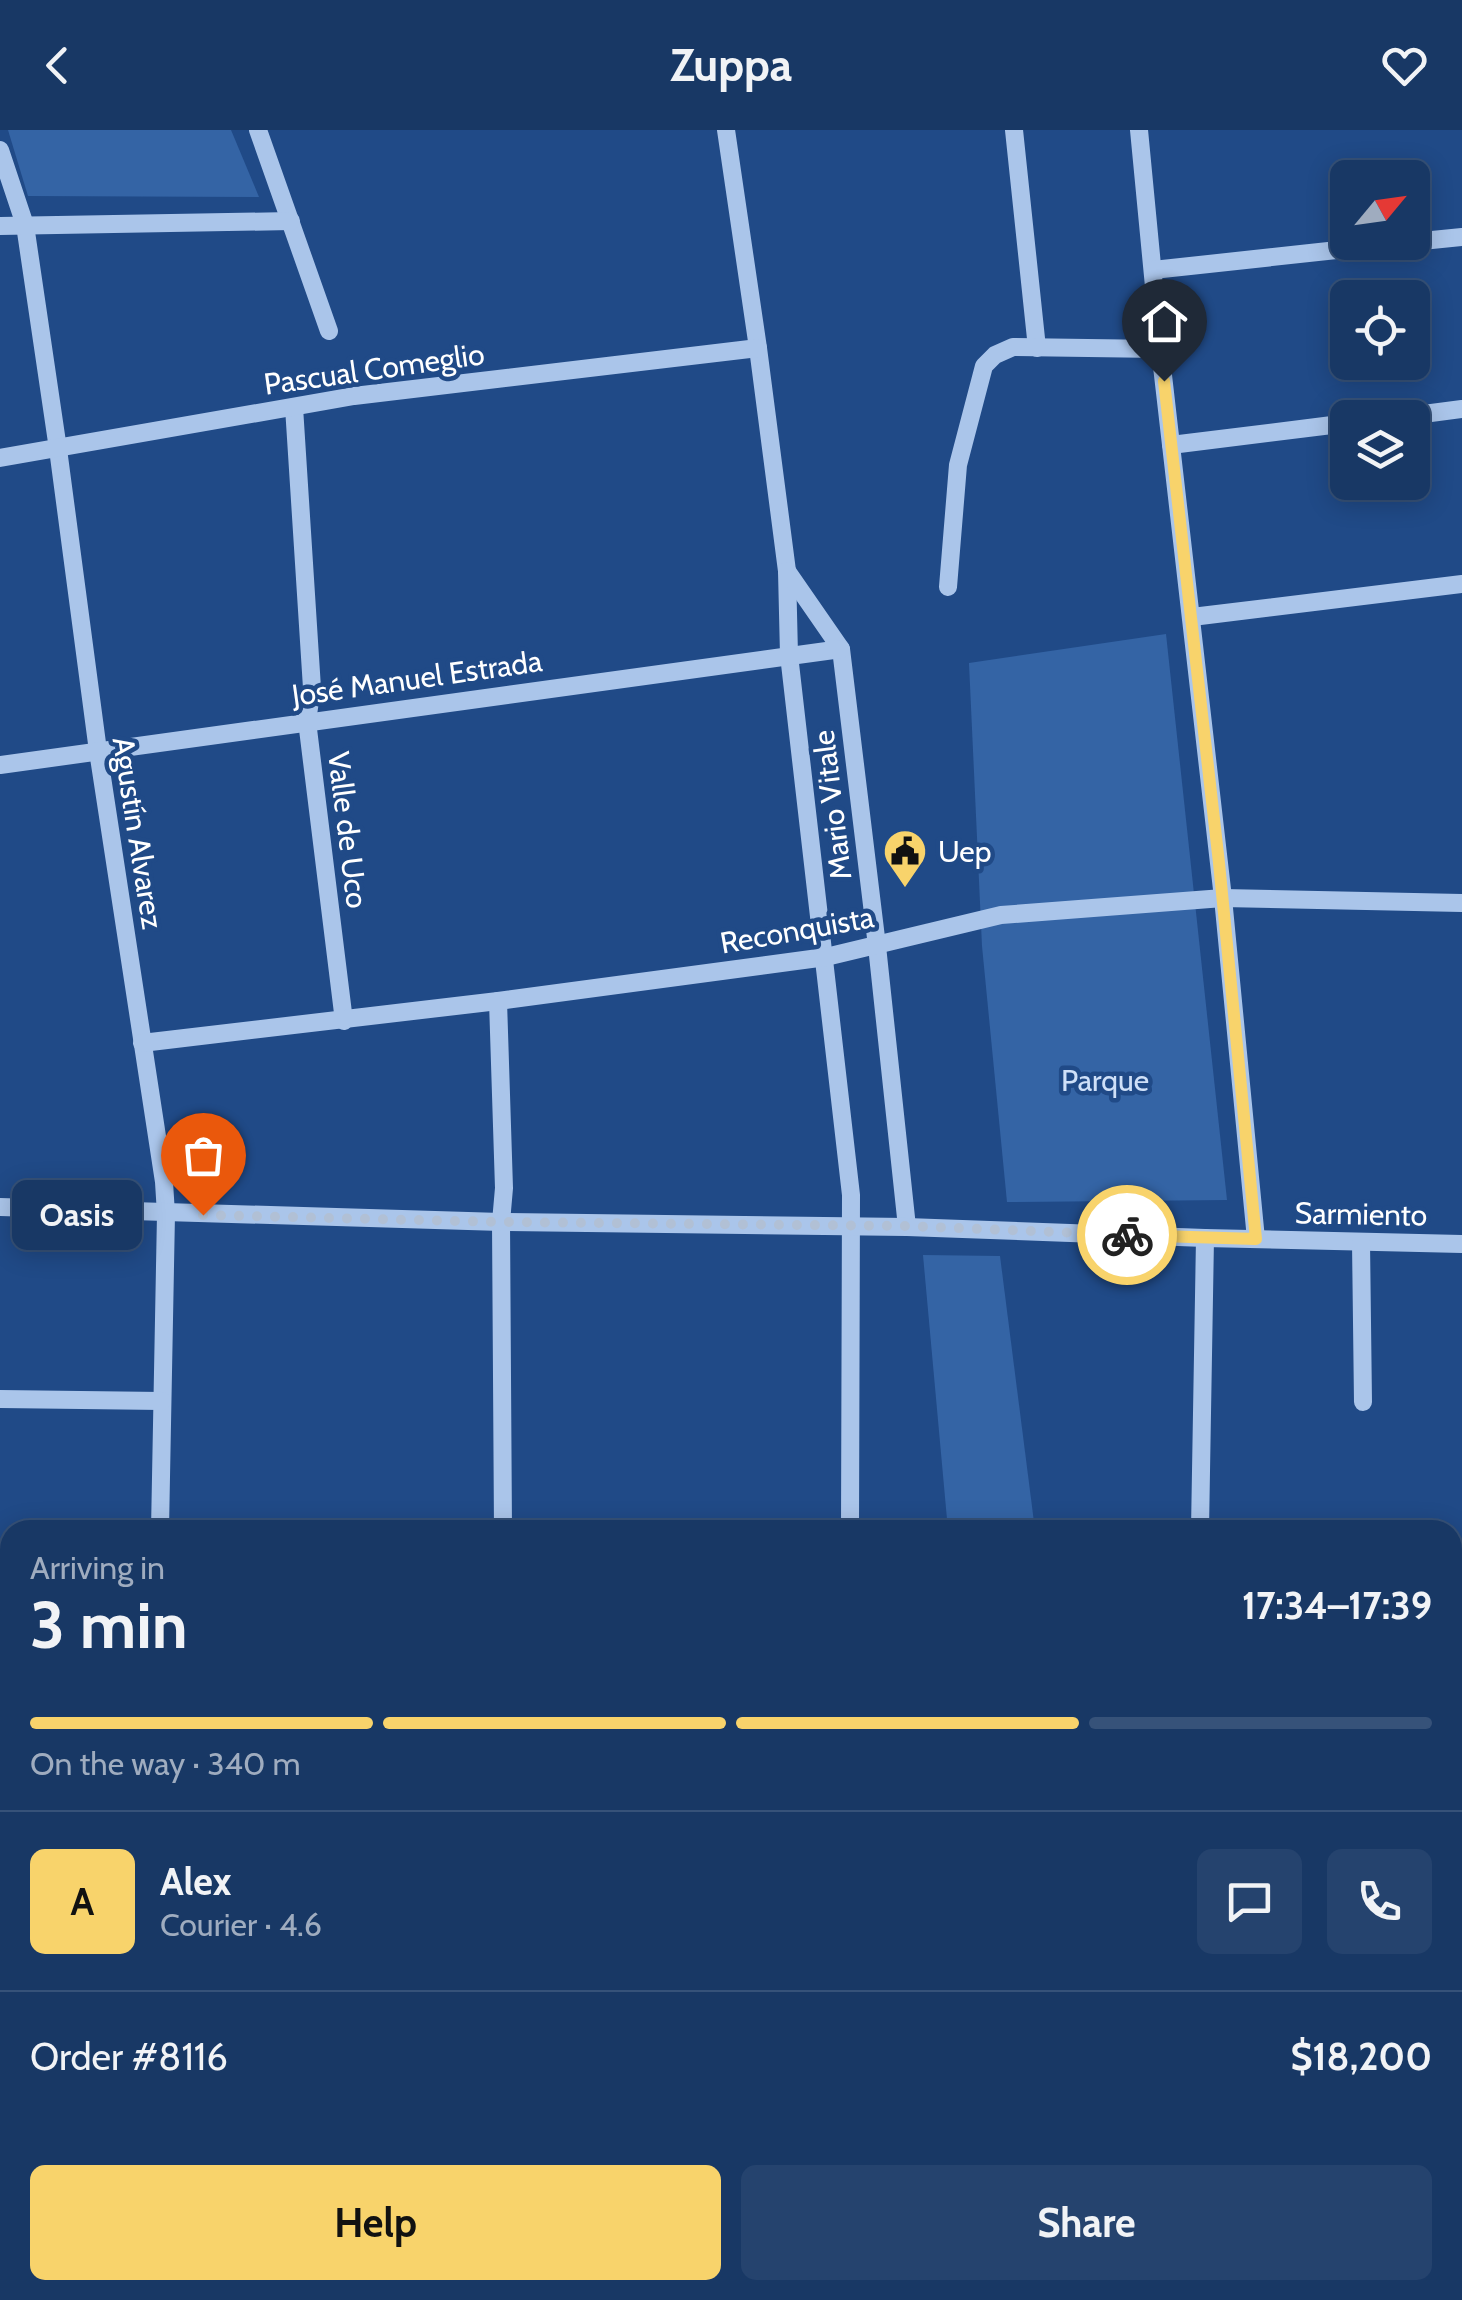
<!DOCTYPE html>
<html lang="en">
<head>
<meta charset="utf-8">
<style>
  :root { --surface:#183865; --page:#25436e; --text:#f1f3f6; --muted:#9facbf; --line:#365279; --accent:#f8d36b }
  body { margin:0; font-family:Cabin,sans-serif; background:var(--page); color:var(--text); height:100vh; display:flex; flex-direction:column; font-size:38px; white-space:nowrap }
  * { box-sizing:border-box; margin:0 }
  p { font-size:32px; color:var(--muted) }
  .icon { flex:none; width:55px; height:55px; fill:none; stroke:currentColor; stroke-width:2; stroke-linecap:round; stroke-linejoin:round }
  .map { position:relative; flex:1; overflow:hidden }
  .sheet { position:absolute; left:0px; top:1390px; width:1462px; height:780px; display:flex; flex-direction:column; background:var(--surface); border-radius:30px 30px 0 0; box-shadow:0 5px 25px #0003,0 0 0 2px var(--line) }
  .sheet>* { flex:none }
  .needle { width:65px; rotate:61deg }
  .controls { position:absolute; left:1330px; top:30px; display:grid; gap:20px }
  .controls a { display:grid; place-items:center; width:100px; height:100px; border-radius:15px; background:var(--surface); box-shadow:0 5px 25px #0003,0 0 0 2px var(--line); font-size:50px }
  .pin { position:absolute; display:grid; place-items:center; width:85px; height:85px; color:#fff; margin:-102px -42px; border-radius:50% 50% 50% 0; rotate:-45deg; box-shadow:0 0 10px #0007 }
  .pin .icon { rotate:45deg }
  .courier { position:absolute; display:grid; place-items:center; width:100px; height:100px; margin:-50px; border:8px solid #f8d36b; border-radius:50%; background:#fff; color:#222; box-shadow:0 2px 12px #0007 }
  .bubble { position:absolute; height:70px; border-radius:15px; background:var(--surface); box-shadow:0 5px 25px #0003,0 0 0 2px var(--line); font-size:32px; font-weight:700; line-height:70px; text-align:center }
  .overview em { font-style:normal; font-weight:700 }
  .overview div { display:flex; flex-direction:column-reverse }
  .overview { display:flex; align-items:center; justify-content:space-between; height:170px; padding:0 30px }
  h1 { font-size:65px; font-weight:700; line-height:75px }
  .bar { display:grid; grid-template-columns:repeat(4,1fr); gap:15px 10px; align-content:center; height:120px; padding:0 30px }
  .bar i { height:12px; border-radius:8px; background:var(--line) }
  .bar .selected { background:var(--accent) }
  .bar p { grid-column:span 4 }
  .line { display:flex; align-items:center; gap:25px; padding:0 30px; border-top:2px solid var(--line) }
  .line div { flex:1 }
  .round { display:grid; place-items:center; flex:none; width:105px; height:105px; border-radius:15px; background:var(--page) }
  .primary-button { display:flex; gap:20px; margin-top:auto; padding:20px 30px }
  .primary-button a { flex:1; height:115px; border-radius:15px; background:var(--accent); color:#111; font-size:40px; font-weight:700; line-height:115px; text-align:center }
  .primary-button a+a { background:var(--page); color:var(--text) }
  header { display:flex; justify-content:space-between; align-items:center; height:130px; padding:0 30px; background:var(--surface); font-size:45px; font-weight:700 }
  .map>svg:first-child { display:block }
  .green { fill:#3464a5 }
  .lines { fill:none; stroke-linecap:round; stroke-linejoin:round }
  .minor { stroke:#aac5ea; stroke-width:18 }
  .done { stroke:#b1c0d5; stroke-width:10; stroke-dasharray:0 18 }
  .route { stroke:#f8d36b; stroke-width:12 }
  .labels { text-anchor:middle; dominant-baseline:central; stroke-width:9; stroke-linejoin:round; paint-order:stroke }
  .street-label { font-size:30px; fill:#fff; stroke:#204a87 }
  .poi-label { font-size:30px; fill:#fff; stroke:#204a87; text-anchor:start }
  .park-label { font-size:30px; fill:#cfe0f8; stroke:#204a87 }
</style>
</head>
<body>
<header><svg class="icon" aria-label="back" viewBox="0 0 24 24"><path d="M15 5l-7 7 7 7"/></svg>Zuppa<svg class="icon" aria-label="heart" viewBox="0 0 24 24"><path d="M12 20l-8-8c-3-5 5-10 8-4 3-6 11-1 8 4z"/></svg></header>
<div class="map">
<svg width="1462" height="2170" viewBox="0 0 1462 2170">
  <rect width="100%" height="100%" fill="#204a87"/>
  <g class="green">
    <polygon points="8,0 231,0 259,67 28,66"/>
    <polygon points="1166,504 1227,1070 1007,1072 982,816 969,533"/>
    <polygon points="923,1125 1000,1126 1035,1400 948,1400"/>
  </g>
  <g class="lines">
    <g class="minor">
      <polyline points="258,0 329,201"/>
      <polyline points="726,0 758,218 787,441 789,525 851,1065 850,1400"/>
      <polyline points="1014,0 1037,218"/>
      <polyline points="1139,0 1160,219 1223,768 1256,1109"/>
      <polyline points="0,20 25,95 58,319 98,621 164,1052 166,1084 160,1400"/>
      <polyline points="0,96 291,91"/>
      <polyline points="1412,112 1462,107"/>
      <polyline points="1153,140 1411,112"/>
      <polyline points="294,277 312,558 307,591 344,891"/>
      <polyline points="1393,288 1462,279"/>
      <polyline points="1171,315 1348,293"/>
      <polyline points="0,328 354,266 758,218"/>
      <polyline points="787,441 841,519 877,816 907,1097"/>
      <polyline points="948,457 958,335 984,236 995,225 1013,217 1160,219"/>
      <polyline points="1192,487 1462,454"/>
      <polyline points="0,635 841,519"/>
      <polyline points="498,871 504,1058 501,1092 503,1400"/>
      <polyline points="142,913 498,871 826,827 1001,785 1223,768 1462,773"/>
      <polyline points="0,1077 501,1092 907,1097 1205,1108 1462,1114"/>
      <polyline points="1361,1112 1363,1272"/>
      <polyline points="0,1269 162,1271"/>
      <polyline points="1200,1400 1205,1108"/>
      <polyline points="1452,1485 1462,1485"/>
      <polyline points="0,1486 10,1486"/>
      <polyline points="1452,1829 1462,1829"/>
      <polyline points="0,1844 10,1843"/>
      <polyline points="162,2160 162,2170"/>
      <polyline points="507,2160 507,2170"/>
      <polyline points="850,2170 850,2160"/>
      <polyline points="1198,2170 1198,2160"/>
    </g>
  </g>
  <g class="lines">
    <polyline class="done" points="203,1085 500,1092 907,1096 1127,1105"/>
    <polyline class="route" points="1127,1105 1256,1109 1219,733 1164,251"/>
  </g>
  <defs>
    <g id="civic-pin" transform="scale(2.25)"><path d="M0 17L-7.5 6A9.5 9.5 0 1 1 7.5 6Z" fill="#f8d36b" stroke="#204a87"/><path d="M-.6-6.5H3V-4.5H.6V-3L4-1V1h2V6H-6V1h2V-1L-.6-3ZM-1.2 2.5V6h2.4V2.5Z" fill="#111"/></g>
  </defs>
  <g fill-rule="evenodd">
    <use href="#civic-pin" x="905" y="721"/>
  </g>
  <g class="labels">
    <g class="street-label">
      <text transform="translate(374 239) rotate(-8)">Pascual Comeglio</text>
      <text transform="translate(417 548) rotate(-8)">José Manuel Estrada</text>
      <text transform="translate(832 675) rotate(-97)">Mario Vitale</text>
      <text transform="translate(348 700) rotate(83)">Valle de Uco</text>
      <text transform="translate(138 703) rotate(81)">Agustín Alvarez</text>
      <text transform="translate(797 800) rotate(-10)">Reconquista</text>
      <text transform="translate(1361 1084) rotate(1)">Sarmiento</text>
    </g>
    <g class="poi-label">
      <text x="938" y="721">Uep</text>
    </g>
    <g class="park-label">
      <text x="1105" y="950">Parque</text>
    </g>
  </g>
</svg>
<div class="controls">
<a><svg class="needle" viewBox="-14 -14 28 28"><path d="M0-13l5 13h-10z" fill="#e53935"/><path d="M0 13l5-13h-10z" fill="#9facbf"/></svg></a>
<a><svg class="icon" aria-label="locate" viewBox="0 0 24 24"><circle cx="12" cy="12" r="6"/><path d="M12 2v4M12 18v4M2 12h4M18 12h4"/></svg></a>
<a><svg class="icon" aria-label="layers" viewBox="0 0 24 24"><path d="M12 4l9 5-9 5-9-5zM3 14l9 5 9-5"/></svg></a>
</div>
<div class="pin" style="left:203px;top:1085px;background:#ea580c"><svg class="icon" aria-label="bag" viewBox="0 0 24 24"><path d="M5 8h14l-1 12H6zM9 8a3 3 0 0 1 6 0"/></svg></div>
<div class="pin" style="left:1164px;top:251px;background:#1f2937"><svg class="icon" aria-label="home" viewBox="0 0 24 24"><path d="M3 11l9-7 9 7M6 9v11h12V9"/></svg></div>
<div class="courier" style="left:1127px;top:1105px"><svg class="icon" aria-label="bike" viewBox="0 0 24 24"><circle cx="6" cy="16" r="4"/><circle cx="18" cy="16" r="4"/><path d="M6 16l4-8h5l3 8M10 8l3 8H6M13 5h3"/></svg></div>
<div class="bubble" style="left:12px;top:1050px;width:130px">Oasis</div>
<section class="sheet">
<div class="overview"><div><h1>3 min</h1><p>Arriving in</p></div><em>17:34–17:39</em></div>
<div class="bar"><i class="selected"></i><i class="selected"></i><i class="selected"></i><i></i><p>On the way · 340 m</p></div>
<div class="line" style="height:180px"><b class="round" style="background:var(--accent);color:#111">A</b><div><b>Alex</b><p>Courier · 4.6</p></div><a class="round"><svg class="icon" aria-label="chat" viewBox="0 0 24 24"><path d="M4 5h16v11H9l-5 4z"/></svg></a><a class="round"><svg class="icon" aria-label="phone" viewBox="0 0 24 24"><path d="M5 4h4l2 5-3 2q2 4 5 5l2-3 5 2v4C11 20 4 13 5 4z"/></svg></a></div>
<div class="line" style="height:130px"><div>Order #8116</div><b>$18,200</b></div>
<div class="primary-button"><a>Help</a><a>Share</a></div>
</section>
</div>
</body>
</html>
